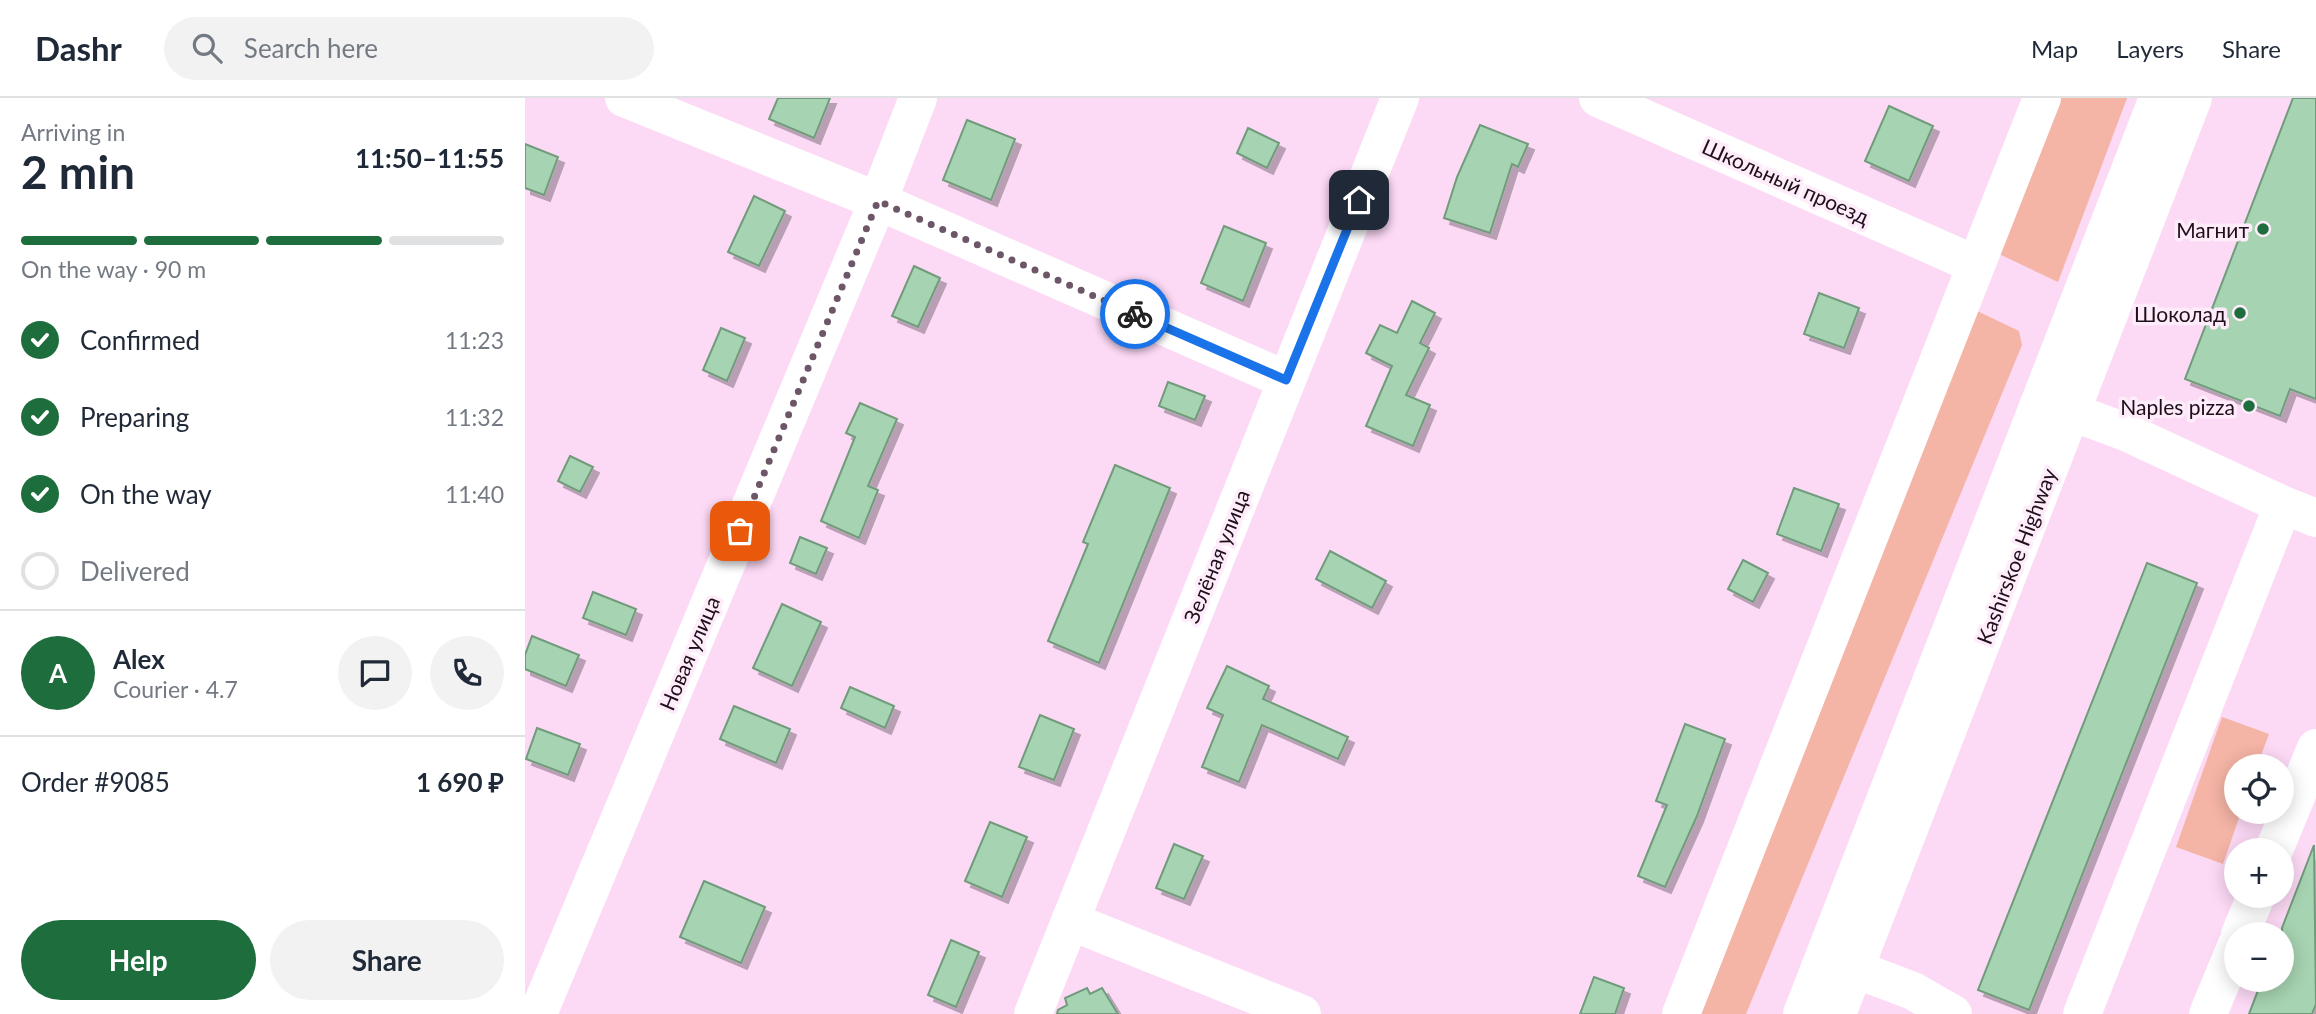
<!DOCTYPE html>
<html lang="en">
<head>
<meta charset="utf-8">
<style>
  :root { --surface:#fff; --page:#f2f2f3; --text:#1f2937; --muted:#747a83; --line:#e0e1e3; --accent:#1d6d3d }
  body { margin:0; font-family:Lato,sans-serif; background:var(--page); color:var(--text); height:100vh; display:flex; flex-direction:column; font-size:26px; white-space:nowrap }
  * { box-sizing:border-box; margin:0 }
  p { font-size:23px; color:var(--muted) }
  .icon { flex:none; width:38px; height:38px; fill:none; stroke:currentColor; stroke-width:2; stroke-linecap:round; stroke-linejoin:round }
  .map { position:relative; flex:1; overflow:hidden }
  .drawer { display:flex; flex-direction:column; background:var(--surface); width:525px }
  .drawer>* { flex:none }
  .fabs { position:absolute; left:1699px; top:656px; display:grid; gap:14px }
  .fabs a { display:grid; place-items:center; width:70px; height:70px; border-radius:50%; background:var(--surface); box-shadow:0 4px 18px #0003; font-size:35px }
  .pin { position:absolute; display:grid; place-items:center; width:60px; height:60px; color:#fff; margin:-30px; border-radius:14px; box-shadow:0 4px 10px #0006 }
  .courier { position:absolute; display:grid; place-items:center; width:70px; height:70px; margin:-35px; border:5px solid #1a73e8; border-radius:50%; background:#fff; color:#222; box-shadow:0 2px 9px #0007 }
  .summary em { font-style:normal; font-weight:700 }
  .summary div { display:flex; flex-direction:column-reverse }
  .summary { display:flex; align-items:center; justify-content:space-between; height:119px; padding:0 21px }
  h1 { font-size:46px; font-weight:700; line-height:52px }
  .bar { display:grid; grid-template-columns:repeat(4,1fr); gap:10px 7px; align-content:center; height:84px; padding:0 21px }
  .bar i { height:9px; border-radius:5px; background:var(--line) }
  .bar .selected { background:var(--accent) }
  .bar p { grid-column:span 4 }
  .line { display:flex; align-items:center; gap:18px; padding:0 21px; border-top:2px solid var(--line) }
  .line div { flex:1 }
  .round { display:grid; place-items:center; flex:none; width:74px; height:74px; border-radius:37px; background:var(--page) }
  ol { padding:0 21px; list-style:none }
  li { display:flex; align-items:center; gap:21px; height:77px }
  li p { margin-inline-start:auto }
  li .icon { padding:7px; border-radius:50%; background:var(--accent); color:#fff; stroke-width:4 }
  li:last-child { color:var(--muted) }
  li i { width:38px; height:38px; border:4px solid var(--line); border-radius:50% }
  .cta { display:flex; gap:14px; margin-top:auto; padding:14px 21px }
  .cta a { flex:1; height:80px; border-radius:42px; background:var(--accent); color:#fff; font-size:28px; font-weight:700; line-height:80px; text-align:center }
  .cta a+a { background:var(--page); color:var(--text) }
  header { display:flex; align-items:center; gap:42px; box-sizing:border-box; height:98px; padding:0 35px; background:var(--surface); border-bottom:2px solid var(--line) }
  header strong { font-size:33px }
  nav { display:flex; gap:38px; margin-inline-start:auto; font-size:24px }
  .search { width:490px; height:63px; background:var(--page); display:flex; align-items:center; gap:18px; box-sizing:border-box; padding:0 24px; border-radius:38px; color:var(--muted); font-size:26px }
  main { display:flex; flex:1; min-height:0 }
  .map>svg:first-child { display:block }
  .green { fill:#f4b4a6 }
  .building { fill:#a6d3b1; stroke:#709b7b; stroke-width:2; filter:url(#shadow) }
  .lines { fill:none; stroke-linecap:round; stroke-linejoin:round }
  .minor { stroke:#fff; stroke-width:38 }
  .major { stroke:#fff; stroke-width:38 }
  .done { stroke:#6c5667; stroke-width:7; stroke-dasharray:0 12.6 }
  .route { stroke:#1a73e8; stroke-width:9 }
  .poi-dot { fill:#1d6d3d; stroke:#feecfa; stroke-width:2.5 }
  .labels { text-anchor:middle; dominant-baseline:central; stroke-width:7; stroke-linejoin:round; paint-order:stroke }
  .street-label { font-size:21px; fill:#1e0f1b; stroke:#feecfa }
  .poi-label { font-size:21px; fill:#1e0f1b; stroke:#feecfa; text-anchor:end }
</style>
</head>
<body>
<header>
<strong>Dashr</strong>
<div class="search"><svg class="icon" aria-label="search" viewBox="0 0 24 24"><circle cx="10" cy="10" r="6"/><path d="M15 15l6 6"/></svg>Search here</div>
<nav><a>Map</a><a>Layers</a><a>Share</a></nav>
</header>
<main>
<section class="drawer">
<div class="summary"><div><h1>2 min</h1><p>Arriving in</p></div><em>11:50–11:55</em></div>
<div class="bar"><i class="selected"></i><i class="selected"></i><i class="selected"></i><i></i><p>On the way · 90 m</p></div>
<ol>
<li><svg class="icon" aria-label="check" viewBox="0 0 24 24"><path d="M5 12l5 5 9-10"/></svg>Confirmed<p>11:23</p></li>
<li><svg class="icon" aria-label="check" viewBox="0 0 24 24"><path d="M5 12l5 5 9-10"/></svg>Preparing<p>11:32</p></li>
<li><svg class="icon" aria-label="check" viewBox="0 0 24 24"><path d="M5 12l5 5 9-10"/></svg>On the way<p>11:40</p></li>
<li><i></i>Delivered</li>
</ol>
<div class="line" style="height:126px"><b class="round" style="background:var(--accent);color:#fff">A</b><div><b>Alex</b><p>Courier · 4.7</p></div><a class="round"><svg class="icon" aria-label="chat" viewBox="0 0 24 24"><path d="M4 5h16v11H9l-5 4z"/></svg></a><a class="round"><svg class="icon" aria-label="phone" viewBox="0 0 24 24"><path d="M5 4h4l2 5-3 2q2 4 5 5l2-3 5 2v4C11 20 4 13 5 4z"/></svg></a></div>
<div class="line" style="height:91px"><div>Order #9085</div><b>1 690 ₽</b></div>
<div class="cta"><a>Help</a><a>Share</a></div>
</section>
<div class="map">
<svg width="1791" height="916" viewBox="0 0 1791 916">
  <defs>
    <filter id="shadow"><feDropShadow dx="6" dy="6" stdDeviation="0" flood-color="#0004"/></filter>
  </defs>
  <rect width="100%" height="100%" fill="#fcd9f5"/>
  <g class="green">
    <polygon points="1525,0 1602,0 1533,184 1474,156"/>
    <polygon points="1450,212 1494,233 1497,247 1221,916 1175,916"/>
    <polygon points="1697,619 1744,636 1732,668 1712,668 1712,714 1716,714 1698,766 1651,749"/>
  </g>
  <g class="building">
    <polygon points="253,0 305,0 289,40 244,21"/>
    <polygon points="1768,0 1791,0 1791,301 1765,291 1755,318 1660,281"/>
    <polygon points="1364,8 1408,28 1384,83 1340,63"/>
    <polygon points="442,22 490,41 466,102 418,82"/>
    <polygon points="955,27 1003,46 993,69 987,66 965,135 919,120 932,79"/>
    <polygon points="723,30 754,45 742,70 712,55"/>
    <polygon points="0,46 33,59 19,97 0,90"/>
    <polygon points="229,98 260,113 234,168 203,154"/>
    <polygon points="699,128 741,145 718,203 676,185"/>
    <polygon points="389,168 415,180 393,229 367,218"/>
    <polygon points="1294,195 1334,210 1319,250 1279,236"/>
    <polygon points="887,203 910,215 895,245 904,250 881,297 905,307 888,348 841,328 867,268 841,255 855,227 872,235"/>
    <polygon points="196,230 220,240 202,283 178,272"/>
    <polygon points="643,284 680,298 670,322 634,308"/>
    <polygon points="335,305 372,321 343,388 353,392 334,440 296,423 330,339 321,335"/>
    <polygon points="45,358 68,369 55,394 33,383"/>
    <polygon points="590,367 645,390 574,565 523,543 563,446 558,444"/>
    <polygon points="1269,390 1314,406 1296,453 1252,436"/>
    <polygon points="275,439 302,450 291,476 265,465"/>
    <polygon points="805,453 861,483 847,510 791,481"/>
    <polygon points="1218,462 1243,475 1228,504 1203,491"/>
    <polygon points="1622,465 1672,485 1504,912 1453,892"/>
    <polygon points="68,494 111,511 101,537 58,520"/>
    <polygon points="257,506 296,524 267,588 228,570"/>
    <polygon points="7,538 54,557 41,588 0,571 0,557"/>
    <polygon points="702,568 744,588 738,601 823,639 813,661 737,627 714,684 677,669 698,617 682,610"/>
    <polygon points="325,589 369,608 360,630 316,610"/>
    <polygon points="209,608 265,631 251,665 195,641"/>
    <polygon points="515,617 549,631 529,682 494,669"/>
    <polygon points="1160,626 1200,641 1172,718 1140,789 1113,778 1142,707 1131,703"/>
    <polygon points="12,630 55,646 43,677 1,661"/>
    <polygon points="465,724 502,739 477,799 440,783"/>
    <polygon points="649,746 678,758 659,801 631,790"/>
    <polygon points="1789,747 1791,906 1787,916 1724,916 1737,882 1757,882 1757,830"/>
    <polygon points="179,783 240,809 216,865 155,839"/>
    <polygon points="426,842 454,854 431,909 403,897"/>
    <polygon points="1069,879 1099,890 1090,916 1055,916"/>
    <polygon points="562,890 565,896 577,890 593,916 532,916 533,912 542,907 540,900"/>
  </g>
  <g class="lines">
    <g class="minor">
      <polyline points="99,0 353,103 761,282"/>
      <polyline points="1073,0 1449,166"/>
      <polyline points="1547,314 1603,335 1758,407 1791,420"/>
      <polyline points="1749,752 1791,650"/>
      <polyline points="545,823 777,916"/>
      <polyline points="1715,836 1731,798"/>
      <polyline points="1330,871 1388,893 1428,916"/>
      <polyline points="13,916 353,103 393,0"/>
      <polyline points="508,916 875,0"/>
      <polyline points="1156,916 1517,0"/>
      <polyline points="1557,916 1758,407"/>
      <polyline points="1683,916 1712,846"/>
    </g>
    <g class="major">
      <polyline points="1277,916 1633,0"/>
      <polyline points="1312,916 1668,0"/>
    </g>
  </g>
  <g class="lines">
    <polyline class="done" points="215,433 353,103 610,216"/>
    <polyline class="route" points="610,216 761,282 834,102"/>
  </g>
  <g class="poi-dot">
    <circle cx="1738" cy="131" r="7"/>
    <circle cx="1715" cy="215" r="7"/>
    <circle cx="1724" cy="308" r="7"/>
  </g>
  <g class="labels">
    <g class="street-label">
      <text transform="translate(1261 83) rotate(24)">Школьный проезд</text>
      <text transform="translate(691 458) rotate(-68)">Зелёная улица</text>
      <text transform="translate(1491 458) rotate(-69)">Kashirskoe Highway</text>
      <text transform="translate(164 555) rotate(-67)">Новая улица</text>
    </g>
    <g class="poi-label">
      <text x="1724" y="131">Магнит</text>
      <text x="1701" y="215">Шоколад</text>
      <text x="1710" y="308">Naples pizza</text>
    </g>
  </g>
</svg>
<div class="fabs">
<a><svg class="icon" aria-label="locate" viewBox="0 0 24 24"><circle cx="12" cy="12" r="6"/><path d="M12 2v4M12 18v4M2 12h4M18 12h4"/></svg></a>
<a>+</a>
<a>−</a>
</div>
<div class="pin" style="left:215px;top:433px;background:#ea580c"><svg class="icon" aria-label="bag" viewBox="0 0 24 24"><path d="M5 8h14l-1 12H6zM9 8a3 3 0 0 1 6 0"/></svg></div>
<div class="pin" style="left:834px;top:102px;background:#1f2937"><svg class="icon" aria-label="home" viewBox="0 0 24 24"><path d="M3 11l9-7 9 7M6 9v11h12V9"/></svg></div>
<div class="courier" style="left:610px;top:216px"><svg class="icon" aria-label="bike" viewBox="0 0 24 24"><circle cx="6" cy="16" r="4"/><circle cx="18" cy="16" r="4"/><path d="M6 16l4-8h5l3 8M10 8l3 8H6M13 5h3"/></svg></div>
</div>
</main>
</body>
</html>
